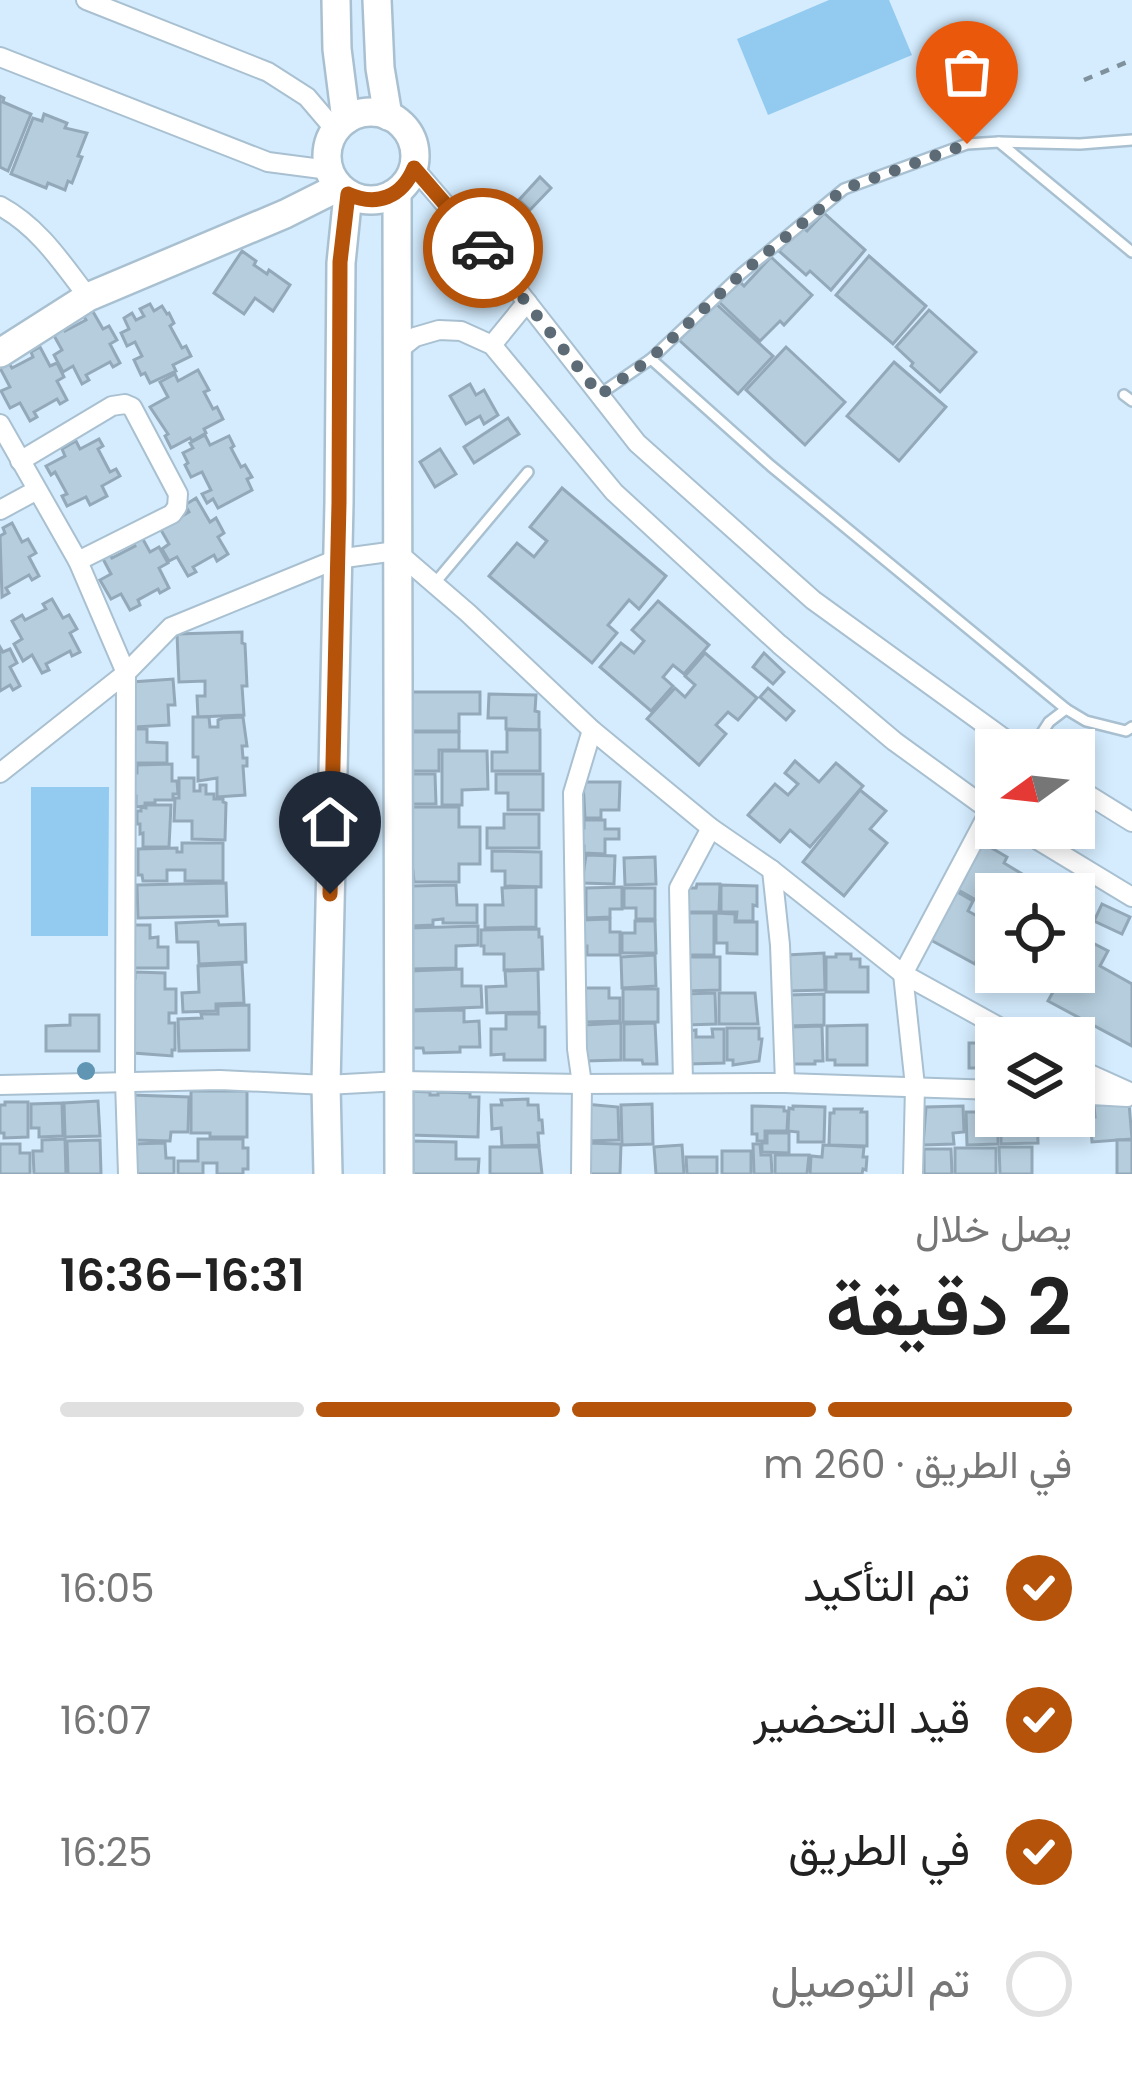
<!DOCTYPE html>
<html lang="ar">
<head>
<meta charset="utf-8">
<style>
  :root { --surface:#fff; --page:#f6f6f6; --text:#222; --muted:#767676; --line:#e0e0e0; --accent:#b45309 }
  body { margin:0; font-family:Poppins,Vazirmatn,sans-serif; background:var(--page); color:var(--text); direction:rtl; height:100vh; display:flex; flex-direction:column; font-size:45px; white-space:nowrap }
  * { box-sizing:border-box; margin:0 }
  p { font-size:39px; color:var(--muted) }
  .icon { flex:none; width:66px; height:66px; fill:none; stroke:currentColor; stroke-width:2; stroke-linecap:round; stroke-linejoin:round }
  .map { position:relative; height:1174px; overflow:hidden; direction:ltr }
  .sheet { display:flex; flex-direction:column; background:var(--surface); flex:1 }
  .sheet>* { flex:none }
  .needle { width:78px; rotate:255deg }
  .controls { position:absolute; left:975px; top:729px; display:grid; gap:24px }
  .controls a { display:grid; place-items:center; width:120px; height:120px; border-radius:0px; background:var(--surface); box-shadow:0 6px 18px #0003; font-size:60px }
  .pin { position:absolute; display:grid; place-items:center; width:102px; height:102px; color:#fff; margin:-123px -51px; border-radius:50% 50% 50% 0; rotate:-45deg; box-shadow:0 0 12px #0007 }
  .pin .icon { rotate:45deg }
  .courier { position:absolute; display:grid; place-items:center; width:120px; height:120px; margin:-60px; border:9px solid #b45309; border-radius:50%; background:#fff; color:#222; box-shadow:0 3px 15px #0007 }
  .headline em { font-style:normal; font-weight:600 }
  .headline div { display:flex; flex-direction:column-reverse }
  .headline { display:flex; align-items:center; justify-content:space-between; height:204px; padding:0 60px }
  h1 { font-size:78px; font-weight:600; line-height:90px }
  .bar { display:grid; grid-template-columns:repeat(4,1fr); gap:18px 12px; align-content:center; height:144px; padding:0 60px }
  .bar i { height:15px; border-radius:9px; background:var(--line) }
  .bar .active { background:var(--accent) }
  .bar p { grid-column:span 4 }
  ol { padding:0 60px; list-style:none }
  li { display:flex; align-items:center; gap:36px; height:132px }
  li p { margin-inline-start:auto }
  li .icon { padding:12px; border-radius:50%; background:var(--accent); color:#fff; stroke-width:4 }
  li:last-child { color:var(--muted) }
  li i { width:66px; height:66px; border:6px solid var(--line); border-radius:50% }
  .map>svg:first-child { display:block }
  .green { fill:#93caf0 }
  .building { fill:#b5cddd; stroke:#93a9b9; stroke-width:3 }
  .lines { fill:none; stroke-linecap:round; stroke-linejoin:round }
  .lane-casing { stroke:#a9c0d1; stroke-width:14 }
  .street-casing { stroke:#a9c0d1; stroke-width:22 }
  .secondary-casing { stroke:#a9c0d1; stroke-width:32 }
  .path { stroke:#7f919d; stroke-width:4.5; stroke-dasharray:9 9; stroke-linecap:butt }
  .lane { stroke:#fff; stroke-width:9 }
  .street { stroke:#fff; stroke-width:18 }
  .secondary { stroke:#fff; stroke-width:27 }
  .tree { fill:#6096b3 }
  .done { stroke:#5c6b75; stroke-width:12; stroke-dasharray:0 21.6 }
  .route { stroke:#b45309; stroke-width:15 }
</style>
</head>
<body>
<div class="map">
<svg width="1132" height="1174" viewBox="0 0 1132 1174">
  <rect width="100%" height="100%" fill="#d4ecfe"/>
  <g class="green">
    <polygon points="829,0 889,0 912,55 768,115 737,39"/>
    <polygon points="31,787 109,787 108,936 31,936"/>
  </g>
  <g class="building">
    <polygon points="0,96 4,98 3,102 31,114 8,171 0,167"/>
    <polygon points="44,114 67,123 65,128 87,133 78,156 82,157 72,183 68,181 65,190 48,183 46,188 11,174 33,118 42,121"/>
    <polygon points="540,177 551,188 530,210 519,200"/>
    <polygon points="824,213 865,250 831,290 810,271 806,275 779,251 801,226 807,231"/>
    <polygon points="242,251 256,261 254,265 267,274 269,270 290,285 273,311 255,298 244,314 214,293"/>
    <polygon points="869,256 926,306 893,344 836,295"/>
    <polygon points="771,257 812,295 784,325 780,321 760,341 719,302 739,281 744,286"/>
    <polygon points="714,302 773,356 738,394 679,340"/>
    <polygon points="150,304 154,311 162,306 167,314 169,313 174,323 170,326 182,348 186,346 191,356 173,365 176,371 150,383 145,373 141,375 134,360 142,356 135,342 127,346 121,333 129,329 124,318 132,313 136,320 144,316 140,309"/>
    <polygon points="92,310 103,329 109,326 117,340 110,344 120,363 113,367 110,362 86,375 89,380 82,384 73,366 63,372 54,355 62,350 52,332 62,326 65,331 86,320 83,315"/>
    <polygon points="929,310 976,352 940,392 911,366 913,363 896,347"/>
    <polygon points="40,347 50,366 57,363 64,377 57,381 67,400 60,404 57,399 34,412 37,417 30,421 20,403 10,408 1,391 10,387 0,368 9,363 12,368 33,357 31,352"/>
    <polygon points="786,347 845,402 805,445 746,390"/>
    <polygon points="894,362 946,407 899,461 847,416"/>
    <polygon points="198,370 209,390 204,392 213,409 217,407 223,419 204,429 206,433 192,441 190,438 171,448 165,436 168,434 150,407 168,397 160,382 175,374 178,381"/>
    <polygon points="470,384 476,395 484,390 498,415 484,424 480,416 466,424 450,396"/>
    <polygon points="508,418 519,434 474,463 464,447"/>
    <polygon points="205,435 210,445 229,436 234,446 231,448 241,467 245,465 252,477 247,479 252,490 218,508 213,499 207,503 202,494 211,490 202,472 191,477 185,465 188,463 183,453 193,448 190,443"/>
    <polygon points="99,439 103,446 98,449 110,472 116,469 120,476 102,486 107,496 90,505 86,497 67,506 62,496 67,494 55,472 51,475 46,466 65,456 62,449 76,441 80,449"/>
    <polygon points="440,449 456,474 435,487 420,462"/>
    <polygon points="562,488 666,576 639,609 629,600 608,625 617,633 592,663 489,576 517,543 534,557 547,541 530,527"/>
    <polygon points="196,498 210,522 216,518 224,533 218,537 228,554 217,561 214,555 193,567 196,572 188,576 177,557 169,561 162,549 169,544 157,523 170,523 189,512 185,505"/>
    <polygon points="12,523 22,542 28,539 36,553 29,557 39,576 32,580 29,575 6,588 9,593 2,597 0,536 5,533 3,528"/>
    <polygon points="140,534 150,552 159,547 168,563 159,568 169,588 160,593 158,589 138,600 140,605 130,610 121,594 111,599 100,580 111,574 102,557 109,553 112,558 135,546 131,538"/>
    <polygon points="52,599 63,618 69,615 77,629 70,633 80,652 72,656 70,651 46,664 49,670 42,673 32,655 23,661 14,644 22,639 12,621 22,615 25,620 46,609 43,604"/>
    <polygon points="658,601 709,645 684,674 673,665 663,677 673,686 651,711 600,667 621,643 634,653 644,641 632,630"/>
    <polygon points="242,632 242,643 245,644 247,686 242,686 244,715 198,717 197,696 205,696 205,681 179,682 177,634"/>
    <polygon points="0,647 3,652 10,649 17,663 10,667 20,686 13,690 10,685 0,691"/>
    <polygon points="705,653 757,698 738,720 728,712 716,725 726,734 699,765 647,719 675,688 685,697 695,685 685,676"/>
    <polygon points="764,653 784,672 773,684 753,667"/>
    <polygon points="173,679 175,705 168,705 169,725 135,727 132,682"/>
    <polygon points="768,688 794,711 786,720 760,697"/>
    <polygon points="409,692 480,692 480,714 459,714 459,731 410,731"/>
    <polygon points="489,694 536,695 535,711 539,712 539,730 506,729 506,718 488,718"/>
    <polygon points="193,717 209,717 210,727 218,727 218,720 223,718 243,717 247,746 242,746 243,758 247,758 247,766 243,766 245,795 217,797 217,778 198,781 198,757 193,757"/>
    <polygon points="134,729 147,729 147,742 167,743 167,763 133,763"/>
    <polygon points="507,730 540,730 540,771 492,771 492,752 507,752"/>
    <polygon points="409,732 459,732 459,750 439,750 439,771 409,771"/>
    <polygon points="442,751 487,751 488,789 462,790 462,805 442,805"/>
    <polygon points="795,761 819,782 836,763 863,786 810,847 790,830 780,842 748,815 775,784 788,795 798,784 785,773"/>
    <polygon points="172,764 172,781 177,781 178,794 173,794 173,800 155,800 155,803 145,803 145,806 136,807 136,796 132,796 132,773 137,773 137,765"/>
    <polygon points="408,774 435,774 436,804 412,804"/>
    <polygon points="496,774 543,774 543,810 508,810 508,793 496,793"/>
    <polygon points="179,778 194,778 194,791 200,791 200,785 206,785 206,794 214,794 214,799 223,799 223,802 226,803 225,840 192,839 192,821 174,821 175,798 179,798"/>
    <polygon points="583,782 620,782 619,810 601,810 601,818 585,818"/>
    <polygon points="860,790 886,811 870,829 887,843 844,896 803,862"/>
    <polygon points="146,805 171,805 169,847 143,847 143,833 140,834 140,824 137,824 137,811 141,811 141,807 146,808"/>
    <polygon points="412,807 459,807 459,827 480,827 480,864 459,864 459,882 414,882 413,871 409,871 409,811 412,811"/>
    <polygon points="504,814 539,814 539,848 487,848 487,828 504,828"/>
    <polygon points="584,820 605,820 605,829 619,829 619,839 605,839 605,854 584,853 584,846 581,846 581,828 584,828"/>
    <polygon points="182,843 223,843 223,881 185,881 185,870 167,870 167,881 143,881 142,875 138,875 138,849 177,848 177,852 182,852"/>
    <polygon points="983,843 1007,857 1004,863 1024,875 1014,894 996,894 996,902 980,893 976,900 953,887"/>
    <polygon points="492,851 541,852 541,887 505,886 505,871 492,871"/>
    <polygon points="586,855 615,856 614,884 582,883"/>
    <polygon points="655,857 656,884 625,885 624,858"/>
    <polygon points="226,883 227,916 138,918 137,885"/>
    <polygon points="697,884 720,884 719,912 684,912 684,888 696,888"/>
    <polygon points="456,885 457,905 477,905 477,923 443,923 443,919 433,920 433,925 412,926 411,886"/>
    <polygon points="721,885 757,886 757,906 753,905 753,921 736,921 737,912 721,912"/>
    <polygon points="536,887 536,927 485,928 485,905 503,905 502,888"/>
    <polygon points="622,887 622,909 610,909 610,917 586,918 586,888"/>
    <polygon points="624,888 655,888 655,919 636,919 636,908 624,908"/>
    <polygon points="952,889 973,901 968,911 986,921 984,925 996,931 981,960 977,958 975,964 927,938"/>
    <polygon points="1102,904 1130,917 1122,934 1094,921"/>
    <rect x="686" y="913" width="28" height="42"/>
    <polygon points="716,913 735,914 735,922 757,922 757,954 727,953 727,943 716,943"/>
    <polygon points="610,919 610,932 620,932 620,955 587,955 587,946 583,946 582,920"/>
    <polygon points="218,921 219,925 245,924 246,962 199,964 198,942 177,942 176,923"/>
    <polygon points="635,921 655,921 656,953 622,953 622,933 635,933"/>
    <polygon points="133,925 150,925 150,938 158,937 158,947 168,947 168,968 134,968"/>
    <polygon points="478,926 478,945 456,946 456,968 410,969 409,928"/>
    <polygon points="539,929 539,937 542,937 543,969 504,970 504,954 484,954 484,946 481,946 481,930"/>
    <polygon points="1083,938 1108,951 1100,966 1132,984 1132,1046 1048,1001 1064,972 1074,972 1074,953"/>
    <polygon points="824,953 825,990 789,991 787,955"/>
    <polygon points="836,954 851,954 851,959 860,959 860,967 868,967 868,992 826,992 826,957 836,957"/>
    <polygon points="655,955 656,986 622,988 621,957"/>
    <polygon points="685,957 720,957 720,990 686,991"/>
    <polygon points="242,964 244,1003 216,1004 216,1011 183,1012 182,993 199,992 198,966"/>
    <polygon points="462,969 462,986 481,986 482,1007 412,1010 410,971"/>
    <polygon points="538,970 539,1012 487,1013 486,987 506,986 505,971"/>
    <polygon points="135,972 165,973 165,989 176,989 176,1013 169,1013 169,1023 175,1023 175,1050 172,1050 172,1056 134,1053 132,978 135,978"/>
    <polygon points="585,988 609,988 609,998 620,998 620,1021 586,1022"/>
    <rect x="623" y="989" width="35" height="33"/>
    <polygon points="715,993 716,1024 686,1025 685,994"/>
    <polygon points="719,993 755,993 758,1024 719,1024"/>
    <polygon points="824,994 824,1025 788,1026 788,995"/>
    <polygon points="249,1005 249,1050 179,1051 178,1019 202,1018 201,1014 218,1014 218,1006"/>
    <polygon points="464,1010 464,1022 479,1021 480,1047 460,1047 460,1052 424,1053 423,1048 411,1048 407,1011"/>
    <polygon points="506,1014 539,1014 539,1027 545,1027 545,1060 504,1060 504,1054 491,1055 491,1029 506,1029"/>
    <polygon points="70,1015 99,1015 99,1051 46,1051 46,1026 70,1025"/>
    <polygon points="621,1023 621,1060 585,1061 584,1025"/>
    <polygon points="655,1023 657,1064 643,1064 642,1060 624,1060 624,1024"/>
    <polygon points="867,1025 867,1065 835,1065 835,1060 827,1060 827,1026"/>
    <polygon points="822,1026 823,1061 815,1061 815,1064 786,1064 789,1027"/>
    <polygon points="727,1028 759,1028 759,1039 762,1039 759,1061 733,1065 733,1060 727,1060"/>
    <polygon points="712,1029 724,1029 724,1063 689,1064 688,1031 696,1030 696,1037 713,1037"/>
    <rect x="969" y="1043" width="15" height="25"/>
    <polygon points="191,1091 247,1091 247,1137 210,1137 210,1133 191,1133"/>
    <polygon points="406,1091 430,1092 430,1095 438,1095 438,1092 470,1093 470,1097 479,1097 478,1137 409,1135"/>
    <polygon points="131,1095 189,1097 188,1132 171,1132 170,1141 133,1140"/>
    <polygon points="528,1099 528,1105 538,1105 539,1120 542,1120 543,1133 538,1133 539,1145 502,1146 501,1128 492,1129 491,1105 502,1105 501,1100"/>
    <polygon points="98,1101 100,1136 65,1137 64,1103"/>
    <polygon points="5,1102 28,1102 28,1137 4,1138 4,1133 0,1133 0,1105 5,1105"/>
    <polygon points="62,1103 63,1136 39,1137 39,1128 31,1128 31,1104"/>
    <polygon points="1129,1103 1132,1139 1092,1142 1090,1117 1095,1117 1094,1105"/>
    <polygon points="585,1104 618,1107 619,1140 586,1141"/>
    <polygon points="652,1104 653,1144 622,1145 621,1105"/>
    <polygon points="752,1106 784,1107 784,1111 788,1111 787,1131 765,1131 765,1141 757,1141 757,1134 752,1134"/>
    <polygon points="793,1106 825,1107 824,1142 798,1142 798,1132 788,1131 789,1108 793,1109"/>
    <polygon points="963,1106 964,1132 953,1133 954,1144 923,1145 926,1107"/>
    <polygon points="980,1107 991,1107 991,1112 996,1112 998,1116 998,1144 967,1145 966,1112 980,1112"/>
    <polygon points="834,1109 862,1109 861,1112 867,1112 867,1146 829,1145 830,1113 834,1113"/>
    <polygon points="1001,1116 1037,1116 1038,1143 1001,1144"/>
    <polygon points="767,1133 789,1133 789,1153 762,1152 762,1143 767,1143"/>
    <polygon points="65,1139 66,1174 34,1174 33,1151 42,1151 42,1140"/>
    <polygon points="198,1139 243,1139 243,1148 248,1148 248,1169 243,1169 243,1174 217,1174 217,1163 203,1163 203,1174 178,1174 178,1161 198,1161"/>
    <polygon points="100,1140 101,1174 68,1174 67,1141"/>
    <rect x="1117" y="1140" width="15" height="34"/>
    <polygon points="410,1141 456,1142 456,1159 479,1159 478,1174 409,1174"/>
    <polygon points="165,1143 166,1158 174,1158 174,1174 131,1174 131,1144"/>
    <polygon points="586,1143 621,1144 620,1174 586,1174"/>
    <polygon points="0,1144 20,1144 20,1153 30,1153 30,1174 0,1174"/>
    <polygon points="753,1144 760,1144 761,1155 771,1155 772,1174 754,1174"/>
    <polygon points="682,1145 684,1174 656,1174 654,1147"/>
    <polygon points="823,1145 864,1147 863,1157 867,1157 866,1170 863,1169 862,1174 810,1174 811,1156 822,1157"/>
    <polygon points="490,1147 539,1147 542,1174 490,1174"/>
    <polygon points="999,1147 1032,1147 1032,1174 1000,1174"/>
    <rect x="955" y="1148" width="41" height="26"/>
    <polygon points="924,1149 951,1149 952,1174 924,1174"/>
    <rect x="722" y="1151" width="29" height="23"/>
    <polygon points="775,1155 809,1155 807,1174 775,1174"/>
    <polygon points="686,1157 717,1157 717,1174 687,1174"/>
  </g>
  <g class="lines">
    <g class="lane-casing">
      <g id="lane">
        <polyline points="999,142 1080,144 1132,140"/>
        <polyline points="651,359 771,466 1066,709"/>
        <polyline points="600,394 651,359 741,274 844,189 967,144 999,142 1132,252"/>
        <polyline points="1124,395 1132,401"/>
        <polyline points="434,584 528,472"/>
        <polyline points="1031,750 1049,722 1066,709 1086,721 1126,731 1132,727"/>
      </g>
    </g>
    <g class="street-casing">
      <g id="street">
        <polyline points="86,0 268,72 307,97 336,131"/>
        <polyline points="0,57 268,162 329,170"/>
        <polyline points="414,168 505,274 637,443 813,600 1020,750"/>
        <path d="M 0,206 C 39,227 62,263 88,297"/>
        <polyline points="492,345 527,302"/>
        <polyline points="396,352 415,337 439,330 461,331 492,345 614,492 779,644 894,741 996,815"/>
        <polyline points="0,424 78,561 126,673 125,1081 128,1174"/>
        <polyline points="20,461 112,406 125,404 132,407 178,494 177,507 172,514 78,561"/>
        <polyline points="0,510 37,490"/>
        <polyline points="0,773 126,673 171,627 337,559 396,551 468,613 592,730 711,828 772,870 903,974 1019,1038"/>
        <polyline points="1074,786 1132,822"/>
        <polyline points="1018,828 1132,897"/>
        <polyline points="772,870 780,945 785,1083"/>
        <polyline points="1074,1067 1132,1093"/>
        <polyline points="683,1083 679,888 711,828"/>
        <polyline points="0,1085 220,1080 326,1085 400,1081 582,1084 785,1083 996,1090"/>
        <polyline points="1074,1094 1127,1097"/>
        <polyline points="581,1174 582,1084 577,1049 573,793 592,730"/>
        <polyline points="913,1174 915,1086 903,974 996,799"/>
      </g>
    </g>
    <g class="secondary-casing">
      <g id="secondary">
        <polyline points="336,0 337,49 346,120"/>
        <polyline points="377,0 380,68 388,116"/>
        <circle cx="371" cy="156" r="44"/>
        <polyline points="397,192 399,1174"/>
        <polyline points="0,353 88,297 285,214 339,187"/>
        <polyline points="328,1174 326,1085 339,503 341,263 348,194"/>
      </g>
    </g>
    <polyline class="path" points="1084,80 1132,60"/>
    <use href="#lane" class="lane"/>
    <use href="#street" class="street"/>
    <use href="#secondary" class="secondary"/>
  </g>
  <circle class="tree" cx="86" cy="1071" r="9"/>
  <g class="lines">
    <polyline class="done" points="483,248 600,395 650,359 741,274 844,189 967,144"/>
    <path class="route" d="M 330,894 L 339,503 L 340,262 L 348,194 C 377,207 402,197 414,168 L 483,248"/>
  </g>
</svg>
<div class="controls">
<a><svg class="needle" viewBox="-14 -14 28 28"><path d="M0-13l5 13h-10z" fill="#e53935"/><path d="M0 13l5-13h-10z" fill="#767676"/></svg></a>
<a><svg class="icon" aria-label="locate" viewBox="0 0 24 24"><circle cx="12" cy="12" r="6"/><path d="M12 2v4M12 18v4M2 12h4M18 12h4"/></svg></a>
<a><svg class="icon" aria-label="layers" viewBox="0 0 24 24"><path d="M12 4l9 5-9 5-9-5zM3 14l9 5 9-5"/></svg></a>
</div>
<div class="pin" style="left:967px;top:144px;background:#ea580c"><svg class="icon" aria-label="bag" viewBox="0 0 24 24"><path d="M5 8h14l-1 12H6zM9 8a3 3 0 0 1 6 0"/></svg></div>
<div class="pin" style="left:330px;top:894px;background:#1f2937"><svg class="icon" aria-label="home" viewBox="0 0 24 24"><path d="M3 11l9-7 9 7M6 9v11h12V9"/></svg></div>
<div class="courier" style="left:483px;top:248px"><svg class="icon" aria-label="car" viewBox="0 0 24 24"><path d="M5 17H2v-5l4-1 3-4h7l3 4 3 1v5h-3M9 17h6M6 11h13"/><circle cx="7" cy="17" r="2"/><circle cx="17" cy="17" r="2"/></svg></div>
</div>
<section class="sheet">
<div class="headline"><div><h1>2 دقيقة</h1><p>يصل خلال</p></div><em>16:31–16:36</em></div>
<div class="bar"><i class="active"></i><i class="active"></i><i class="active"></i><i></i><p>في الطريق · 260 m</p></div>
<ol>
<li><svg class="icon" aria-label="check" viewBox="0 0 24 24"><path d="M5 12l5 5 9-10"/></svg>تم التأكيد<p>16:05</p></li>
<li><svg class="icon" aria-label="check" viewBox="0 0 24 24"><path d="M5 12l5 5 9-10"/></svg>قيد التحضير<p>16:07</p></li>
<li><svg class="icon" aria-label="check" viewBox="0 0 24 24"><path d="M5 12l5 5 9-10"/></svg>في الطريق<p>16:25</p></li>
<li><i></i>تم التوصيل</li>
</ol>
</section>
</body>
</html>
